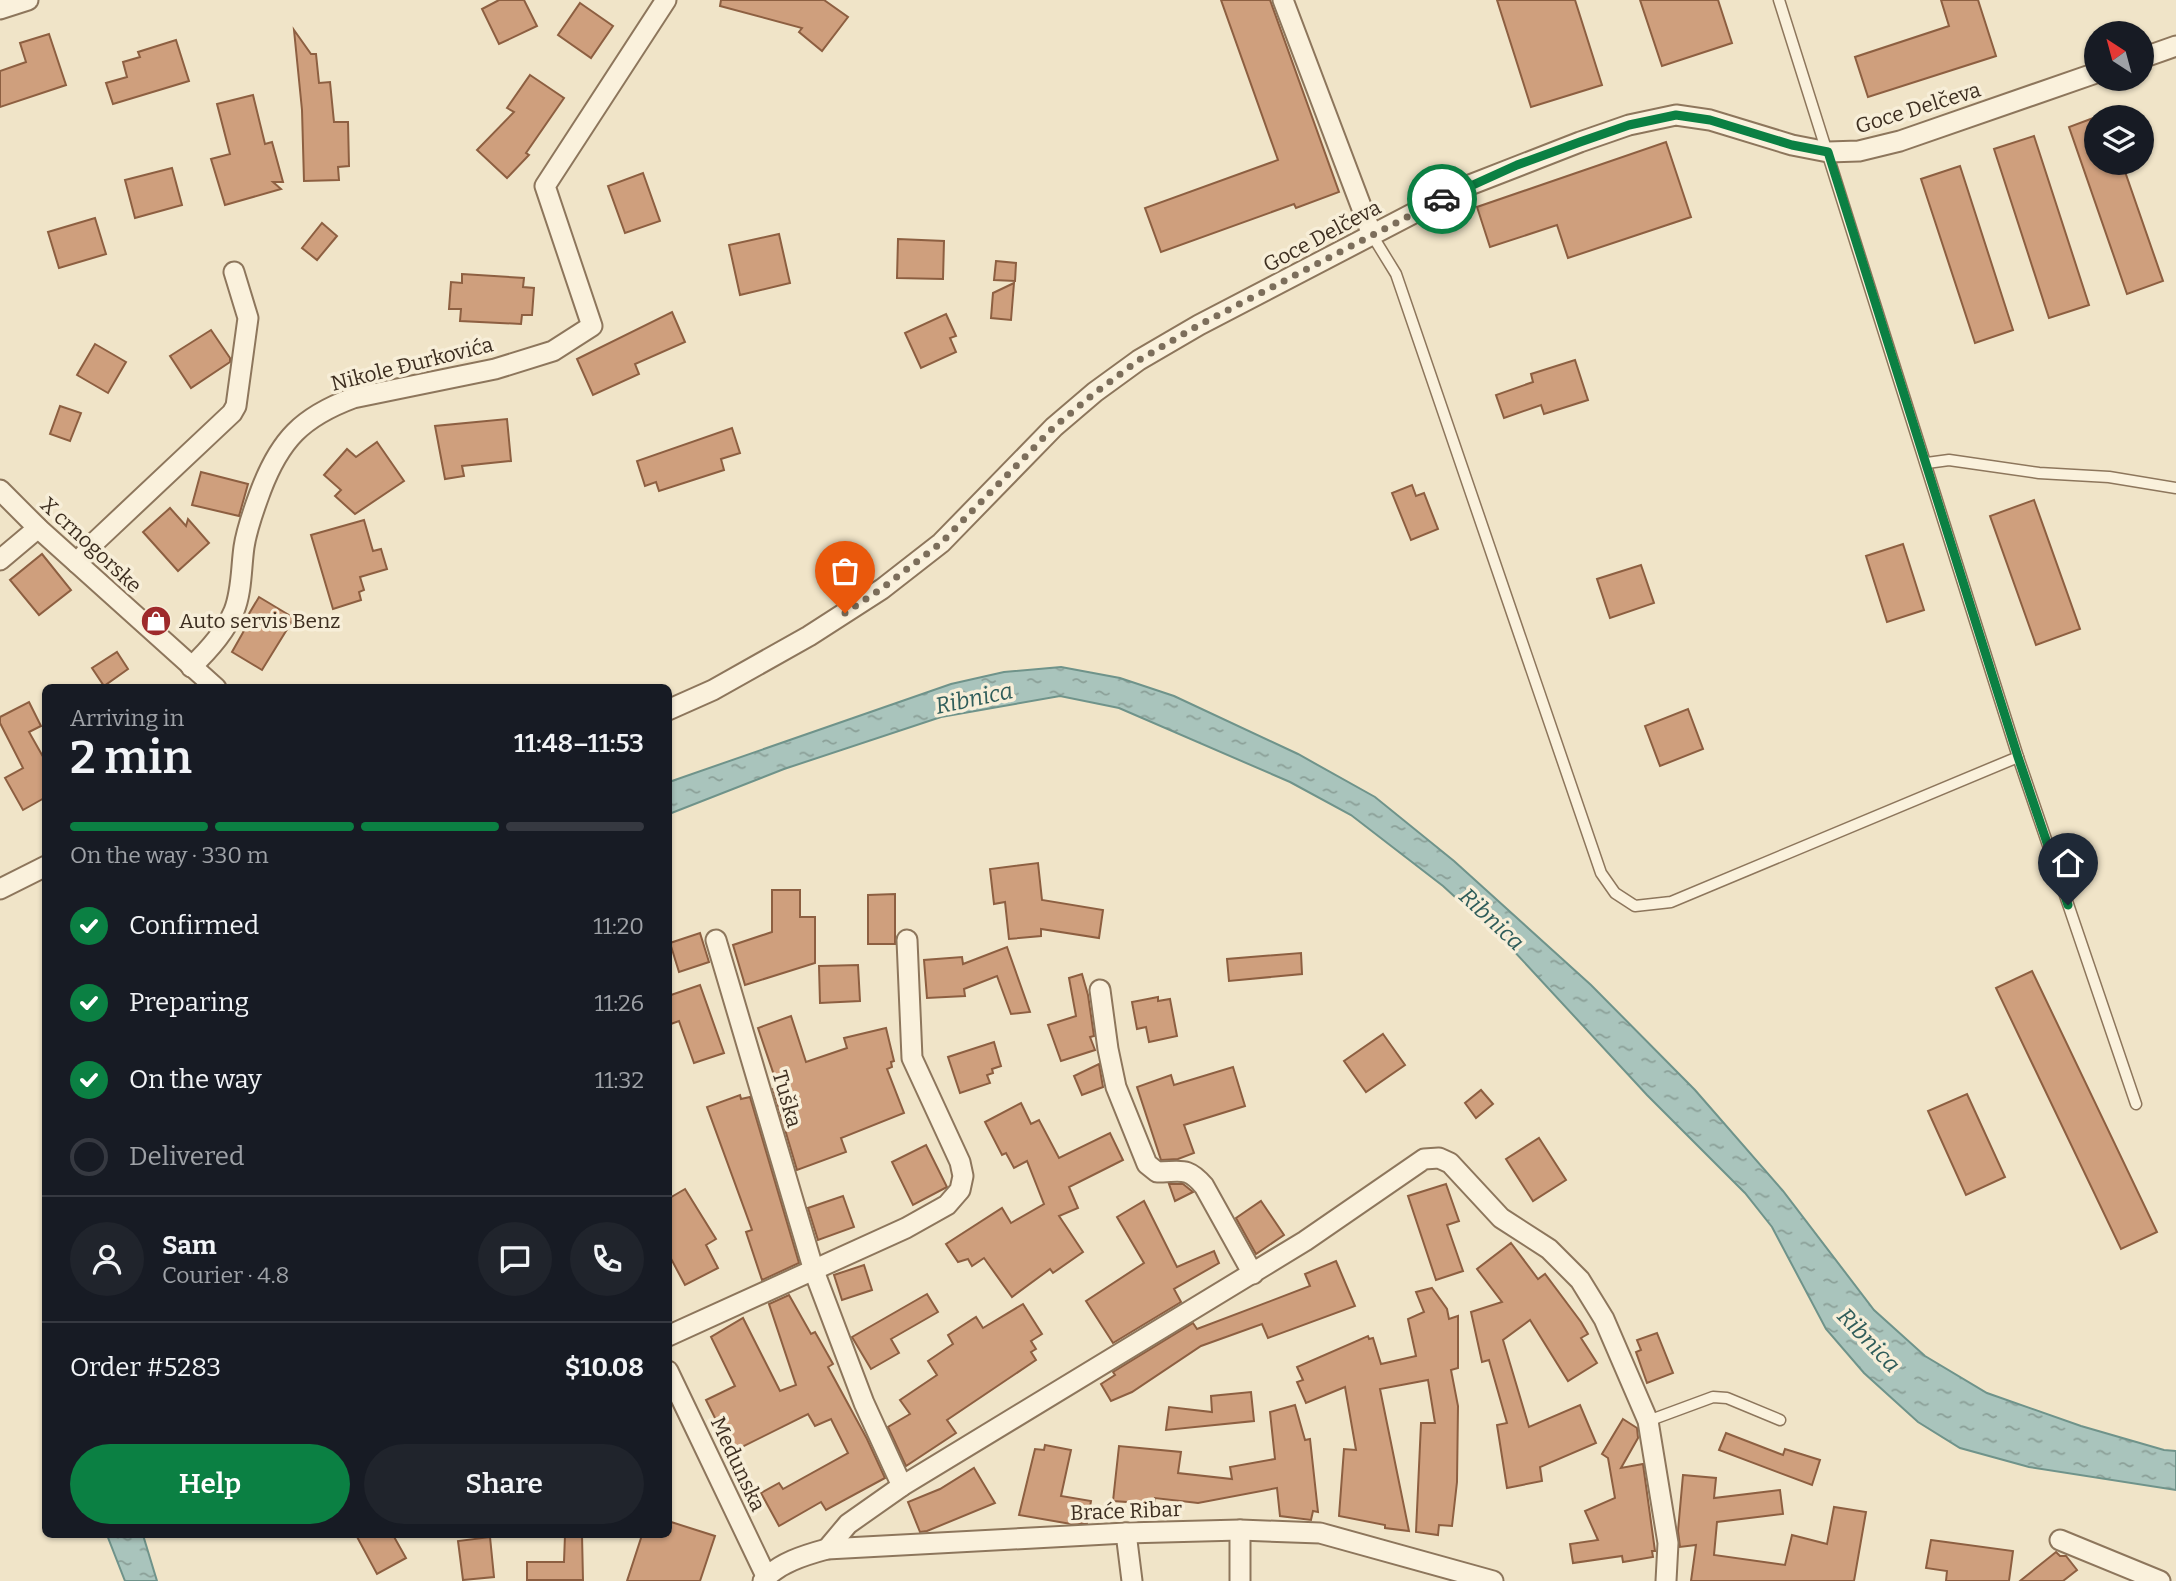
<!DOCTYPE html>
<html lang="en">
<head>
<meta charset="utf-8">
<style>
  :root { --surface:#171b24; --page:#20242c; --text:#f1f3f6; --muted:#9ea1a6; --line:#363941; --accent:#0b8043 }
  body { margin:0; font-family:Bitter,serif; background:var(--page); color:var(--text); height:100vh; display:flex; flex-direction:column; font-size:26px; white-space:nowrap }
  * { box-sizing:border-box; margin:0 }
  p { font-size:23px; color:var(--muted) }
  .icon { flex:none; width:38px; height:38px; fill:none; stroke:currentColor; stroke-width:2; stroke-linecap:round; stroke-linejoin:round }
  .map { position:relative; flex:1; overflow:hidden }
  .panel { position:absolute; left:42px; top:684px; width:630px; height:854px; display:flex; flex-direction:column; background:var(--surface); border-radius:10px; box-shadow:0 2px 5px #0004 }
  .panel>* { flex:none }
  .needle { width:46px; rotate:324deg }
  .tools { position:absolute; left:2084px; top:21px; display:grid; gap:14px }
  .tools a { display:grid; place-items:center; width:70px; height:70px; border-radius:50%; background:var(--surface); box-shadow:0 2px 5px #0004; font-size:35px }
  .pin { position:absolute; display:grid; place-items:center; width:60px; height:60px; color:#fff; margin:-72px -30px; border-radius:50% 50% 50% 0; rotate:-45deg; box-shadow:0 0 7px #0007 }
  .pin .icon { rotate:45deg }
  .courier { position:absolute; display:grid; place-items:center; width:70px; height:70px; margin:-35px; border:5px solid #0b8043; border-radius:50%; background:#fff; color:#222; box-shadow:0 2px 9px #0007 }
  .overview em { font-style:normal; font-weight:600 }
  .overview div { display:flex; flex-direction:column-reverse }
  .overview { display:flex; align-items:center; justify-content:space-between; height:119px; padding:0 28px }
  h1 { font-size:46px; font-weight:600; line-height:52px }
  .bar { display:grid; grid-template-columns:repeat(4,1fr); gap:10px 7px; align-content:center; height:84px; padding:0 28px }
  .bar i { height:9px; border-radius:5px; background:var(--line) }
  .bar .active { background:var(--accent) }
  .bar p { grid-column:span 4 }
  .line { display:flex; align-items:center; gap:18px; padding:0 28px; border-top:2px solid var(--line) }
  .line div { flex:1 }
  .round { display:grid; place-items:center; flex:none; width:74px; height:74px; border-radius:37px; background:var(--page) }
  ol { padding:0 28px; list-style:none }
  li { display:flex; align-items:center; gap:21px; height:77px }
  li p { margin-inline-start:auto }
  li .icon { padding:7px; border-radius:50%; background:var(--accent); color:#fff; stroke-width:4 }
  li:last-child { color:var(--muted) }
  li i { width:38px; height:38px; border:4px solid var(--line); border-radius:50% }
  .primary-button { display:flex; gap:14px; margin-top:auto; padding:14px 28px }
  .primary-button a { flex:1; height:80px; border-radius:42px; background:var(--accent); color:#fff; font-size:28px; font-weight:600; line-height:80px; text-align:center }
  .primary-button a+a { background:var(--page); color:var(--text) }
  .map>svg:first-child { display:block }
  .water { fill:url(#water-ripples); stroke:#6f938a; stroke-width:2 }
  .building { fill:#cf9f7d; stroke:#8d5f41; stroke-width:2 }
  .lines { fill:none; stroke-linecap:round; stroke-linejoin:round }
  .service-casing { stroke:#8d765c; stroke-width:13 }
  .minor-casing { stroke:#8d765c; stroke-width:23 }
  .service { stroke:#faf1dc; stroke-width:10 }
  .minor { stroke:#faf1dc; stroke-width:19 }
  .done { stroke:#7c6e5b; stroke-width:7; stroke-dasharray:0 12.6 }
  .route { stroke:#0b8043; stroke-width:9 }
  .labels { text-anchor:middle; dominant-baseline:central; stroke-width:7; stroke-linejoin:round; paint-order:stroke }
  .street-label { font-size:21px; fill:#3d2e20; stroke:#f7eed8 }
  .poi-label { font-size:21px; fill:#3d2e20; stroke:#f7eed8; text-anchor:start }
  .water-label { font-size:23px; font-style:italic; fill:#2f5d5a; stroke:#f7eed8 }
</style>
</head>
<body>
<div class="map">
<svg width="2176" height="1581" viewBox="0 0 2176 1581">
  <defs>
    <pattern id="water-ripples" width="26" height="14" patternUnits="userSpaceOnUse" patternTransform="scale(1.75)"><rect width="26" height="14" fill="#a9c4bc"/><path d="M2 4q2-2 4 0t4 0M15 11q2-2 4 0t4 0" fill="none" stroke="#8ba098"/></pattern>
  </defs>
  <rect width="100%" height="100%" fill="#f0e4c8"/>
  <g class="water">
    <polygon points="1061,667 1120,678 1174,696 1298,754 1375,797 1454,861 1591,985 1695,1090 1783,1191 1874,1310 1925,1356 1987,1393 2081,1426 2164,1450 2176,1451 2176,1490 2029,1467 1960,1448 1918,1422 1864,1373 1826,1329 1772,1227 1745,1193 1647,1095 1512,949 1443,886 1351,815 1290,782 1119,708 1060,696 941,717 784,769 669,814 669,782 951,684 1004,672"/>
    <polygon points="107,1535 143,1535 157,1581 125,1581"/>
  </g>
  <g class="building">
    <polygon points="499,0 524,0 537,26 499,44 482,9"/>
    <polygon points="721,0 824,0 848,17 822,51 799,32 802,28 720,6"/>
    <polygon points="1221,0 1270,0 1339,192 1296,208 1294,204 1161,252 1145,208 1278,160"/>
    <polygon points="1497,0 1575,0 1602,85 1531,107"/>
    <polygon points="1640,0 1718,0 1732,43 1662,66"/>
    <polygon points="1941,0 1978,0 1996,56 1868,97 1855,57 1949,26"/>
    <polygon points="580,3 613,26 591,58 558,35"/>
    <polygon points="294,30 311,54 316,54 319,83 330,82 334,122 348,122 349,166 338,167 339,180 304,181 302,110"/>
    <polygon points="49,34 66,85 0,107 0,71 26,62 20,43"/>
    <polygon points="176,40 189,81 113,104 106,83 127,77 123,62 140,57 138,52"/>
    <polygon points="530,75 564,98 526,153 529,155 507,178 477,150 514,112 507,108"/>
    <polygon points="253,95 265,144 272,142 283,182 273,182 281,189 225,205 211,159 230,154 217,104"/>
    <polygon points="2096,117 2096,163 2122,163 2163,281 2127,294 2069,127"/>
    <polygon points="2034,136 2089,305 2049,318 1994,149"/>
    <polygon points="1666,142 1691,217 1568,258 1557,225 1490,247 1477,207"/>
    <polygon points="1960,166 2013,330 1975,343 1921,179"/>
    <polygon points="172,168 182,205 135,218 125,180"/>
    <polygon points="643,173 660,221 625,233 608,186"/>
    <polygon points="95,218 106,254 59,268 48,232"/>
    <polygon points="322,223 337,236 317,260 302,248"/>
    <polygon points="779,234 790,283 740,295 729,245"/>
    <polygon points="898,239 944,241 943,279 897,278"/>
    <polygon points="996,261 1016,263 1015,281 994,280"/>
    <polygon points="462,274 524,278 523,287 534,288 532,315 522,315 521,324 460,321 461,309 449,309 451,282 462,283"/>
    <polygon points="1014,283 1011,320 991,318 993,293"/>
    <polygon points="672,312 685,342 635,364 639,374 593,395 577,359"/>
    <polygon points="946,314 956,336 950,338 956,352 921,368 905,333"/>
    <polygon points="211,330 230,358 230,362 191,388 170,356"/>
    <polygon points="95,344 126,362 108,393 77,375"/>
    <polygon points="1575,360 1588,400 1544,414 1541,405 1504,418 1496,395 1533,382 1531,374"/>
    <polygon points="60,406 81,413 70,441 50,434"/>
    <polygon points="507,419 511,461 462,466 464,476 445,479 435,426"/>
    <polygon points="732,428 740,453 721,459 724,470 659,491 656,482 645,486 637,461"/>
    <polygon points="377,442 404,481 355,514 335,496 341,490 324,475 347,449 356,457"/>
    <polygon points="201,472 248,484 239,516 192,505"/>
    <polygon points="1412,485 1416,496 1424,493 1438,529 1411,540 1392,493"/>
    <polygon points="2034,500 2080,629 2036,645 1990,516"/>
    <polygon points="170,508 186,526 188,519 209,543 178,571 143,532"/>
    <polygon points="364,520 373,551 381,549 387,569 360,577 364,590 359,592 361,600 333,609 311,535"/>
    <polygon points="1903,544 1924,610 1887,622 1866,556"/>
    <polygon points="42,554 71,590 39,615 10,580"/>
    <polygon points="1641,565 1654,603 1610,618 1597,579"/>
    <polygon points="259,597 294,618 262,670 232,652 245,629 241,627"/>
    <polygon points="117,652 128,669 104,686 92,668"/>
    <polygon points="29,702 41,726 29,732 46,762 46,797 23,810 5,778 23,768 0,723 0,717"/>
    <polygon points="1688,709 1703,749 1660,766 1645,726"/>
    <polygon points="1038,863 1042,900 1103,910 1099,938 1041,929 1041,936 1009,939 1005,902 994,904 990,869"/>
    <polygon points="772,890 800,890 800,917 815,917 815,963 745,985 733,945 772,932"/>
    <polygon points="895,894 895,944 868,944 868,895"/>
    <polygon points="700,933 709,962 679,972 670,943"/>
    <polygon points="1007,947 1030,1012 1011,1014 997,976 964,989 965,996 927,998 924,960 962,957 963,964"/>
    <polygon points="1301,953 1302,974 1229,981 1227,959"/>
    <polygon points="858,965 860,1001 820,1003 819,966"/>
    <polygon points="2032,971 2157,1232 2121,1249 1996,988"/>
    <polygon points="1082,974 1088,995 1094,1036 1090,1037 1095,1050 1061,1061 1048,1025 1076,1016 1069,978"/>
    <polygon points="700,985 724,1053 694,1063 679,1021 668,1025 668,996"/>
    <polygon points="1158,997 1158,1001 1170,999 1177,1036 1149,1042 1146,1027 1137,1029 1132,1002"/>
    <polygon points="791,1016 806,1062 847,1048 844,1038 886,1028 894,1061 891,1062 892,1067 887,1069 904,1113 841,1138 846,1152 797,1170 773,1089 778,1087 758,1028"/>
    <polygon points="1383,1034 1405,1065 1366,1092 1344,1061"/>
    <polygon points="994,1042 1001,1066 992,1069 993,1073 987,1075 990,1083 960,1093 948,1057"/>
    <polygon points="1099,1064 1103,1087 1082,1095 1074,1076"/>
    <polygon points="1233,1067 1245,1106 1184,1125 1194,1153 1178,1159 1161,1160 1137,1087 1171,1075 1174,1085"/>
    <polygon points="1481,1090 1493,1104 1476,1118 1465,1103"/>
    <polygon points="1967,1094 2005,1177 1966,1195 1928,1111"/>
    <polygon points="740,1095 741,1099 750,1097 799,1263 762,1280 746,1232 752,1230 707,1107"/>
    <polygon points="1021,1103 1031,1124 1039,1120 1059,1158 1110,1133 1123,1160 1069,1187 1078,1208 1059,1216 1083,1252 1053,1273 1050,1269 1012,1297 984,1258 972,1266 968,1259 958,1262 946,1244 1002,1208 1011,1223 1044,1204 1027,1161 1014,1168 1006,1153 1002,1155 985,1122"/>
    <polygon points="1539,1138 1566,1180 1533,1201 1506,1159"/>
    <polygon points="926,1145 947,1187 913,1205 892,1162"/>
    <polygon points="1169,1184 1183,1184 1193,1192 1175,1201"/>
    <polygon points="1446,1184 1459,1221 1447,1225 1463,1271 1436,1280 1408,1196"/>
    <polygon points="685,1189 716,1239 706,1245 718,1268 685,1285 668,1253 668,1199"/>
    <polygon points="843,1196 854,1227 818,1240 808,1208"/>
    <polygon points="1144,1201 1177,1267 1214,1251 1219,1263 1174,1289 1181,1302 1113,1343 1086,1301 1144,1263 1117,1217"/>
    <polygon points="1261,1201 1284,1235 1256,1254 1236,1218"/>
    <polygon points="1511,1243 1538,1279 1545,1274 1581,1322 1588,1334 1581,1338 1597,1363 1568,1381 1530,1320 1503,1340 1529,1427 1580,1405 1596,1443 1540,1467 1542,1481 1507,1488 1497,1425 1507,1423 1489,1360 1482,1362 1471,1312 1502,1302 1477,1269"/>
    <polygon points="1336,1261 1355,1306 1268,1338 1262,1324 1201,1346 1132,1392 1111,1401 1101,1384 1115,1375 1113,1372 1193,1323 1197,1329 1310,1286 1305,1274"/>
    <polygon points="864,1265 872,1290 842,1300 834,1275"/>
    <polygon points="1432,1288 1447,1309 1449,1319 1458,1316 1458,1368 1451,1370 1458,1406 1457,1482 1452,1526 1439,1525 1438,1535 1416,1532 1421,1423 1435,1423 1428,1380 1380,1389 1409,1531 1385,1528 1385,1525 1339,1516 1344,1449 1356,1450 1345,1387 1306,1403 1297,1382 1303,1380 1297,1367 1368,1336 1369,1339 1373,1338 1381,1364 1416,1356 1408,1319 1424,1312 1416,1292"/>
    <polygon points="927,1294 938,1312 891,1339 899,1353 871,1369 852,1337"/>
    <polygon points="789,1295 811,1334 815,1332 833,1364 828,1367 867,1439 885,1478 826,1510 821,1502 779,1526 761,1493 779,1483 783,1489 848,1453 831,1419 815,1426 808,1414 732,1452 706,1400 735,1386 711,1337 743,1318 780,1391 796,1385 769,1304"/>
    <polygon points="1023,1304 1042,1334 1031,1341 1036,1349 1031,1352 1036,1360 947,1420 956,1433 906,1466 888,1427 910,1414 900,1400 937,1375 928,1361 953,1344 948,1335 976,1317 983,1328"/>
    <polygon points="1657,1333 1673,1373 1647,1383 1636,1352 1641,1350 1637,1340"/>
    <polygon points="1251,1392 1254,1421 1166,1430 1169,1407 1212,1412 1211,1396"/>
    <polygon points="1295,1405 1305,1440 1310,1439 1318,1512 1313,1511 1311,1520 1280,1516 1277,1488 1198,1503 1155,1498 1155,1504 1113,1501 1119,1446 1181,1452 1178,1473 1232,1479 1230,1467 1275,1459 1270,1412"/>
    <polygon points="1623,1419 1637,1428 1638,1438 1621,1468 1643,1464 1655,1551 1652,1551 1653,1557 1623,1562 1622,1556 1573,1563 1570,1544 1598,1540 1585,1511 1615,1498 1608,1458 1602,1454"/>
    <polygon points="1726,1433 1783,1455 1785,1449 1820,1460 1812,1485 1719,1450"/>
    <polygon points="1045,1445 1071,1450 1061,1496 1091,1501 1087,1523 1071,1524 1019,1515 1035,1449 1044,1450"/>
    <polygon points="974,1468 995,1503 927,1531 920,1532 908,1502 940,1489"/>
    <polygon points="1683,1475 1716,1478 1714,1498 1780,1490 1783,1514 1717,1522 1714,1555 1785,1565 1792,1535 1827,1544 1834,1507 1866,1512 1854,1581 1691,1581 1696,1545 1680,1547 1678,1531"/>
    <polygon points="668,1521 715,1536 700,1581 627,1581 642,1535 668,1535"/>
    <polygon points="356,1535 393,1535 406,1558 377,1574"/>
    <polygon points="565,1535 582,1535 583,1580 527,1580 527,1562 564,1562"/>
    <polygon points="490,1537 494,1577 463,1580 458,1541"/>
    <polygon points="1931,1540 2013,1551 2009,1581 1946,1581 1947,1571 1926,1568"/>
    <polygon points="2056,1552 2060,1556 2066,1556 2077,1570 2063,1581 2020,1581"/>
  </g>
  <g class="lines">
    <g class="service-casing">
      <g id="service">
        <polyline points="1779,0 2018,757 2136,1104"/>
        <polyline points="1372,235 1396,274 1601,873 1615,893 1635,906 1671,902 2018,757"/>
        <polyline points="1927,463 1949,460 2039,473 2109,477 2176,488"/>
        <polyline points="1648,1421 1713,1397 1727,1398 1780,1420"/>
      </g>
    </g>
    <g class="minor-casing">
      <g id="minor">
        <polyline points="1283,0 1372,235"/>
        <polyline points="0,9 28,0"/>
        <polyline points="2142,58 2176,46"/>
        <polyline points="0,490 38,528 216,688"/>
        <polyline points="0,560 38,528"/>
        <polyline points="77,563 96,541 232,413 236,406 248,318 234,272"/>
        <path d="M 191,667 C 207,652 225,632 234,611 C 242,591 241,568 244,547 C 247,527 254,509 261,490 C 280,440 302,417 353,398 L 495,369 L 553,351 L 592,326 L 545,186 L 666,0"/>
        <polyline points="668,710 713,690 809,636 882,589 941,543 1054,427 1095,392 1139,360 1199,325 1462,188 1580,142 1629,125 1676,115 1710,120 1792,145 1828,152 1859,151 1900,141 2096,73"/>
        <polyline points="0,889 46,866"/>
        <polyline points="716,940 814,1271 864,1403 902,1486"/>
        <path d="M 1100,990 L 1108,1049 L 1116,1087 L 1147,1164 L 1157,1172 C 1181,1172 1187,1166 1204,1186 L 1253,1274"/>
        <polyline points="668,1336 906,1228 947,1205 960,1190 963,1176 960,1162 912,1058 907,940"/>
        <polyline points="668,1371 766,1576"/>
        <polyline points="1240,1530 1240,1581"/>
        <polyline points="1126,1533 1132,1581"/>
        <polyline points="2060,1540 2160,1581"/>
        <polyline points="827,1549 848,1524 902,1486 1305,1241 1424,1159 1439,1158 1450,1163 1501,1218 1549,1249 1580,1280 1604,1319 1648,1421 1668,1543 1666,1581"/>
        <path d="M 763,1581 C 778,1563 805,1555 827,1549 L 1126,1533 L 1240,1530 L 1320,1533 L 1493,1581"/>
      </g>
    </g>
    <use href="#service" class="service"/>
    <use href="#minor" class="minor"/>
  </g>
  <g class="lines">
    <polyline class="done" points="845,613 881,589 941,543 1054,427 1096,392 1139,360 1199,325 1442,199"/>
    <polyline class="route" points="1442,199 1517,165 1580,142 1629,125 1676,115 1710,120 1792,145 1828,152 2018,757 2068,905"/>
  </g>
  <defs>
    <g id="shop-disc" transform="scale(1.575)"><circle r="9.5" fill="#9e2a2b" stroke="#f7eed8"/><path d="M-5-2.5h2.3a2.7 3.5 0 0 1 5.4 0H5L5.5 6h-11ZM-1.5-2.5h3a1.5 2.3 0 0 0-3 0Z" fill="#fff"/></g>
  </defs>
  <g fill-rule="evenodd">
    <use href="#shop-disc" x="156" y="621"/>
  </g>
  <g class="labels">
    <g class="street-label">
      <text transform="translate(1918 108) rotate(-17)">Goce Delčeva</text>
      <text transform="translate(1322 236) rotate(-28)">Goce Delčeva</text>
      <text transform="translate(412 364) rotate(-14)">Nikole Đurkovića</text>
      <text transform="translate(91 545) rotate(43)">X crnogorske</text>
      <text transform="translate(787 1099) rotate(74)">Tuška</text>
      <text transform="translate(738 1464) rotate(65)">Medunska</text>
      <text transform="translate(1126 1511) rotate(-2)">Braće Ribar</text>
    </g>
    <g class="poi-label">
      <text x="179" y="621">Auto servis Benz</text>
    </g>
    <g class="water-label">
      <text transform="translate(974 698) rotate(-12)">Ribnica</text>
      <text transform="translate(1492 919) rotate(43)">Ribnica</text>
      <text transform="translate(1869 1340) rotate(46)">Ribnica</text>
    </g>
  </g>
</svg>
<div class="tools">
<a><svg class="needle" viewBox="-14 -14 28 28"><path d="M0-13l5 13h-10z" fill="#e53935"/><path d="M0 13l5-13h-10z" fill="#9ea1a6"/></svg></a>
<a><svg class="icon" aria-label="layers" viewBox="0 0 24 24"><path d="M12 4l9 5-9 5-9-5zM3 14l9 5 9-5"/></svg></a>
</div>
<div class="pin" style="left:845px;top:613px;background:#ea580c"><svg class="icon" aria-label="bag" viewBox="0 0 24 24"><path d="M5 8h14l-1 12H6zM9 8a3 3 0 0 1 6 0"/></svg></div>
<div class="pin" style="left:2068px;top:905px;background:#1f2937"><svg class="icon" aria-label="home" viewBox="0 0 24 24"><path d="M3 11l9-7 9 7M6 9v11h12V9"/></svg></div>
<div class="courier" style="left:1442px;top:199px"><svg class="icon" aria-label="car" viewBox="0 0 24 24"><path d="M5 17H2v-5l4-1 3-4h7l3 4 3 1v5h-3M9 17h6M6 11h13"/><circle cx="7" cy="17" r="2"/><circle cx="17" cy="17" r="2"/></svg></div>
<section class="panel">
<div class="overview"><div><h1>2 min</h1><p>Arriving in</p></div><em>11:48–11:53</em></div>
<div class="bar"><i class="active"></i><i class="active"></i><i class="active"></i><i></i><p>On the way · 330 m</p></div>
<ol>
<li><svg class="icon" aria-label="check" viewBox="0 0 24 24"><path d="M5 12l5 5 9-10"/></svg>Confirmed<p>11:20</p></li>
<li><svg class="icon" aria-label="check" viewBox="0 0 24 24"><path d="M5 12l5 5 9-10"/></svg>Preparing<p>11:26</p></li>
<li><svg class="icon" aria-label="check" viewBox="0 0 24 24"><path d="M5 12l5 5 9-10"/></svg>On the way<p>11:32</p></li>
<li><i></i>Delivered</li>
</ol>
<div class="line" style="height:126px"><a class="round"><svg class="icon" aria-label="person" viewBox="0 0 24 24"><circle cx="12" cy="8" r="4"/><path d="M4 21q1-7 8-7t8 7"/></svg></a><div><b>Sam</b><p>Courier · 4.8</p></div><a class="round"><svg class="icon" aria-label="chat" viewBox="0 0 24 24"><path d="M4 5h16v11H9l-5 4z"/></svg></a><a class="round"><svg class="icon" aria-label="phone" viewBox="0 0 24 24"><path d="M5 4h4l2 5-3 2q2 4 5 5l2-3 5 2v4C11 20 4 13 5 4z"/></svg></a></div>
<div class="line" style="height:91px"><div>Order #5283</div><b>$10.08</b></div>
<div class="primary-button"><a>Help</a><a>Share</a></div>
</section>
</div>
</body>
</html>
